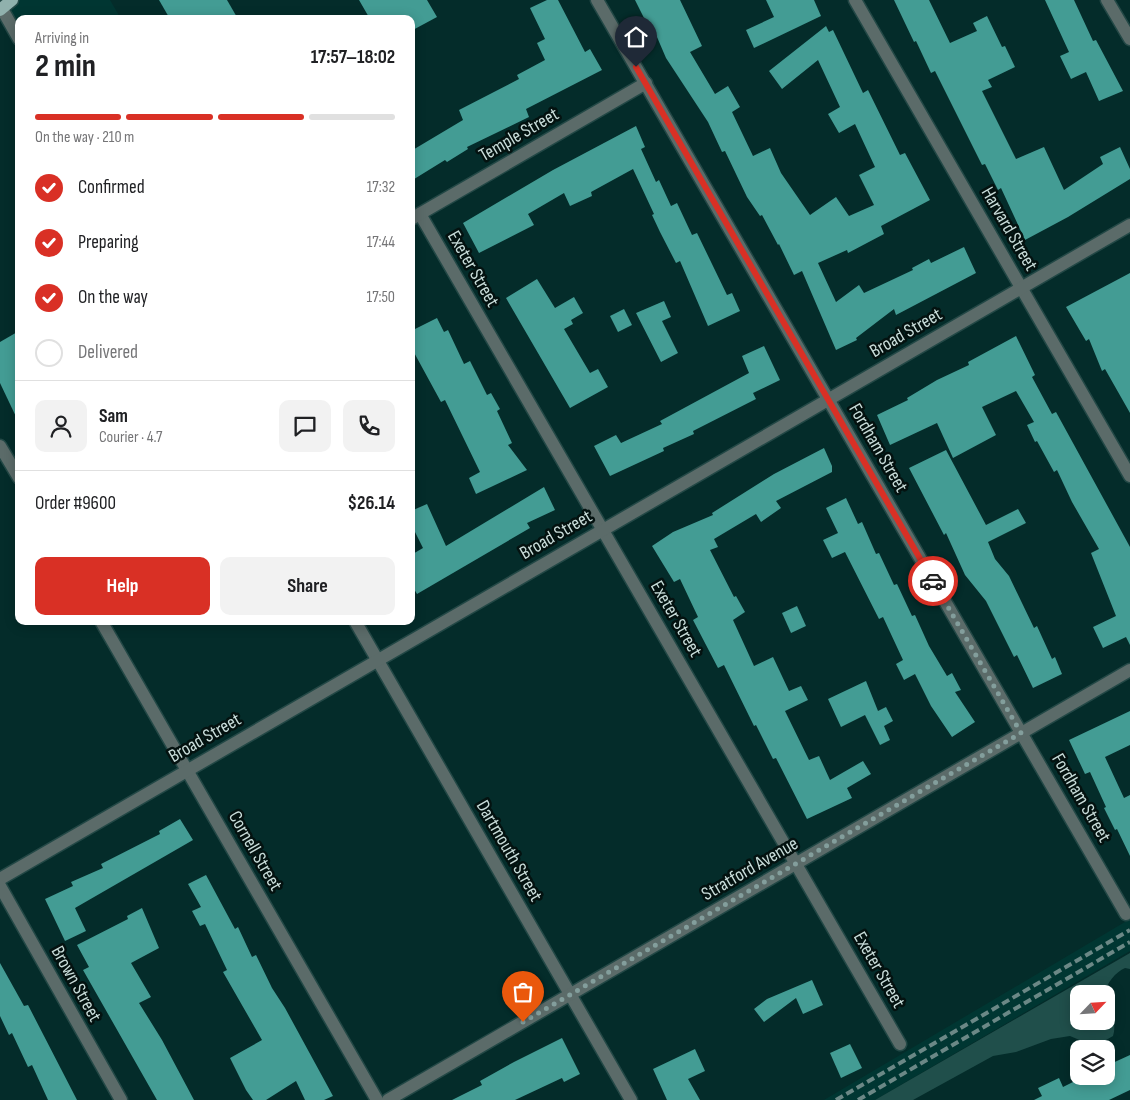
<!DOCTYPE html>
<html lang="en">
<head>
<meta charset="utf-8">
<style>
  :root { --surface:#fff; --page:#f2f2f2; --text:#202124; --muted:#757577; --line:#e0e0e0; --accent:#d93025 }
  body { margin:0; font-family:"Sofia Sans Condensed",sans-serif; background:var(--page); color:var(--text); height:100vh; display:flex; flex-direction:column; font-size:19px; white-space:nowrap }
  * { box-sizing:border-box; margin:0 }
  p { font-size:16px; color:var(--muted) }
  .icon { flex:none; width:28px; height:28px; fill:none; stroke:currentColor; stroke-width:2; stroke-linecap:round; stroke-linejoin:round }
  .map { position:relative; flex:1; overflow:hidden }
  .sheet { position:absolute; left:15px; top:15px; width:400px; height:610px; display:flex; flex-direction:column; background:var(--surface); border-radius:10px; box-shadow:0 2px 12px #0003 }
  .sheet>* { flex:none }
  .needle { width:32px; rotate:65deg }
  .buttons { position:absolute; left:1070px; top:985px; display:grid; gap:10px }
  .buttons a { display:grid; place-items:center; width:45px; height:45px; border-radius:10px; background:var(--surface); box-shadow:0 2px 12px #0003; font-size:25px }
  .pin { position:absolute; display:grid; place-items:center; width:42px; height:42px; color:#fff; margin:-51px -21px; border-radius:50% 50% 50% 0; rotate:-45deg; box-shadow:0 0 5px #0007 }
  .pin .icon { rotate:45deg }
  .courier { position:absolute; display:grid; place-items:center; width:50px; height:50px; margin:-25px; border:4px solid #d93025; border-radius:50%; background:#fff; color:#222; box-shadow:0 1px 6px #0007 }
  .head em { font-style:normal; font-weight:700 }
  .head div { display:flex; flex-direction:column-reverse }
  .head { display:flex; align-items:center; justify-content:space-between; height:85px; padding:0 20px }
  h1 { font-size:32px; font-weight:700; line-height:38px }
  .bar { display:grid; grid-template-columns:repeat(4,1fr); gap:8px 5px; align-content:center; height:60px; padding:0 20px }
  .bar i { height:6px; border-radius:4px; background:var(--line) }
  .bar .active { background:var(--accent) }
  .bar p { grid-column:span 4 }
  .line { display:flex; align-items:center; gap:12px; padding:0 20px; border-top:1px solid var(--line) }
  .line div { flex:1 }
  .round { display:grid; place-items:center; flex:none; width:52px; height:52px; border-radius:10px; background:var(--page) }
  ol { padding:0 20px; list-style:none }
  li { display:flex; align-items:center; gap:15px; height:55px }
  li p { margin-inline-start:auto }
  li .icon { padding:5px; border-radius:50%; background:var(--accent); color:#fff; stroke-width:4 }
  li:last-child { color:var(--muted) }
  li i { width:28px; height:28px; border:2px solid var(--line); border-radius:50% }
  .action { display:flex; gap:10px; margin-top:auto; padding:10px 20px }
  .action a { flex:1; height:58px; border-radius:10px; background:var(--accent); color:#fff; font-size:20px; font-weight:700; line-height:58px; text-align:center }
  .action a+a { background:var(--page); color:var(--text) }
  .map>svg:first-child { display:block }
  .built { fill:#003632 }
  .green { fill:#204f4b }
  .building { fill:#439c94 }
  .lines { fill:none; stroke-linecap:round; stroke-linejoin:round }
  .minor-casing { stroke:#234846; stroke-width:15 }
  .major-casing { stroke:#234846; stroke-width:15 }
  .minor { stroke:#5b6b69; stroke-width:12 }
  .major { stroke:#90b1ad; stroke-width:12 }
  .rail { stroke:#6b8886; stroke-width:4; stroke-dasharray:8 4; stroke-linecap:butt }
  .done { stroke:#839e9c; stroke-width:5; stroke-dasharray:0 9 }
  .route { stroke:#d93025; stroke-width:6 }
  .labels { text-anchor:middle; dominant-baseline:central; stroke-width:5; stroke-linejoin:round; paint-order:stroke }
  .street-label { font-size:19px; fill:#c8dcd9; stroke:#041210 }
</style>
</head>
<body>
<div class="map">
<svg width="1130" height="1100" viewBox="0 0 1130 1100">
  <rect width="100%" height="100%" fill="#042c2a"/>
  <g class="built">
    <polygon points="12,0 110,0 121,19 19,19 19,39 2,9"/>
    <polygon points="1130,919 1130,951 875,1100 824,1100"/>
  </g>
  <path class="green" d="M 1130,953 L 1130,969 L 1125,968 C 1116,972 1106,983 1105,994 L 1079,994 L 1079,1021 L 1106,1021 L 1106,1002 C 1111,1014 1117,1023 1113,1036 L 1106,1040 L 1089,1044 L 1070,1036 L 1051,1039 L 1016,1052 L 993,1056 L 913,1100 L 875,1100 Z"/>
  <g class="building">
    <polygon points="159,0 227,0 238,19 170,19"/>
    <polygon points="359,0 427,0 437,17 411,31 411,19 370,19"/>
    <polygon points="547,0 558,0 585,52 590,49 602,70 526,109 529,117 467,147 468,149 447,162 445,160 411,181 411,151 463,120 459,110 519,79 517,75 545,60 537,43 545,39 530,8"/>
    <polygon points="635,0 680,0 702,46 690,52 715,94 728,86 740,107 732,112 753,156 770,148 781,173 810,215 836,197 849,216 874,205 859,175 875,167 855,124 839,133 828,114 840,107 818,60 782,89 769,71 826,26 829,32 833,30 863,93 868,90 900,155 905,153 930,200 881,226 884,234 848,253 847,250 818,263 836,302 859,285 864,293 913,270 912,268 929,259 931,263 964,247 976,273 896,315 894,309 856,338 857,340 836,350 802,271 794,275 779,244 778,245 762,215 760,216 747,197 725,151 722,152 708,122 666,58 654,30 651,32"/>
    <polygon points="766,0 814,0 821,16 754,48 746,30 774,17"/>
    <polygon points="894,0 929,0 950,43 977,31 973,23 987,16 1002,47 1005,46 1015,67 988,80 992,87 982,91 1016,159 1044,147 1064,190 1103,164 1100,157 1120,147 1130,169 1130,179 1068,217 1025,240 1001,188 998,190 985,164 982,165 935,71 931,73 916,41 914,42"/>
    <polygon points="1045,0 1074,0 1093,41 1096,40 1123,91 1099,101 1086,72 1071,79 1060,56 1069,52"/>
    <polygon points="636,126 645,147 641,149 656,182 659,180 671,206 677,203 692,235 697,233 727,295 732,293 740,311 708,326 680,261 676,263 660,232 652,215 654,214 633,169 591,192 592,196 570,206 564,193 528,214 534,225 479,253 463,223 553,170"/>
    <polygon points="1130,273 1130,413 1105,369 1102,371 1089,339 1086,341 1066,307"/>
    <polygon points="537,279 555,308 574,297 583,313 571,320 573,324 564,329 590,373 598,369 608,387 570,408 506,298"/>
    <polygon points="664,301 671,317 662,321 678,353 661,362 636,313"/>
    <polygon points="624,309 632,325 618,332 610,316"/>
    <polygon points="437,318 444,332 448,330 464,364 470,361 487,395 491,393 500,409 497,411 512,443 508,445 527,470 476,494 469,478 480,472 445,400 441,402 411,347 411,331"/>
    <polygon points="19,331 19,423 0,383 0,342"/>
    <polygon points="1016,336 1035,375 1032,377 1052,414 1056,412 1130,547 1130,645 1126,637 1103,648 1093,627 1116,616 1091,553 1099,549 1072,502 1057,470 1054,472 1037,441 1035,442 1027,425 1034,422 1016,391 982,407 996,435 953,458 937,423 890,445 877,415 908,400 907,398 937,380 969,365 968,362"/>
    <polygon points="764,346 780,380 753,393 756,399 693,431 694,434 663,448 664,451 610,476 594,446 616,435 621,443 662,424 660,421 749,373 742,356"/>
    <polygon points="824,448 832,466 832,472 776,501 781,508 761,522 756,514 714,539 718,547 710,550 734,597 736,596 745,612 733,620 754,666 773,657 789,691 801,686 808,700 785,711 809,760 819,756 830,780 863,761 871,774 847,788 852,798 807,819 776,758 773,759 756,725 754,726 724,665 718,668 693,620 698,617 680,579 674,582 652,546 673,532 713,515 712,513 774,474"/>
    <polygon points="946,450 986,525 1018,509 1026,523 988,542 995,559 1009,576 1034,628 1037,626 1052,659 1055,657 1062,674 1033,688 1017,655 1014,657 986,601 965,575 946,533 944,535 909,468"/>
    <polygon points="544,487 555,510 527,523 530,528 417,594 411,584 411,555 423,548 411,524 411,511 427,504 446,546"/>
    <polygon points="846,498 858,524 862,522 876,554 879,553 894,585 897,584 912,616 915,615 929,646 947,676 952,673 961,690 955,692 975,722 952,737 931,706 915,674 904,680 896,664 903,660 883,617 879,619 845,552 832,558 823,540 838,533 826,508"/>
    <polygon points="797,606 806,626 791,633 782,613"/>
    <polygon points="866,681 878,711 886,707 893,721 884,726 890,740 880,745 865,715 841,727 828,699"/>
    <polygon points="1130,711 1130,745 1105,757 1124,798 1130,795 1130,856 1117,829 1115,830 1104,808 1106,807 1090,772 1085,774 1069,740"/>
    <polygon points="180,819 193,840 75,908 86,931 65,941 45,899 73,886 71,882 103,868 101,864 160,834 159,831"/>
    <polygon points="206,875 235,929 238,927 252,957 256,955 272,988 285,1008 333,1096 324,1100 305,1100 296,1081 266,1100 253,1100 246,1090 230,1058 262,1040 223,972 227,970 205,924 200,926 192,911 201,907 188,884"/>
    <polygon points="142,908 159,948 131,963 151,997 139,1003 162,1040 194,1100 157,1100 83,970 89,967 77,945 128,919 127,916"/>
    <polygon points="0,963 24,1006 28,1005 77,1100 48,1100 32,1065 28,1067 12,1033 9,1035 0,1016"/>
    <polygon points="812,980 823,1005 803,1014 796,998 764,1022 754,1009 767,999"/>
    <polygon points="562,1038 580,1074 564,1082 562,1078 515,1100 452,1100 482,1085 480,1081 514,1062"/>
    <polygon points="850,1044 862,1068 841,1078 830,1053"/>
    <polygon points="695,1049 705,1071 688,1079 700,1100 667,1100 653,1069"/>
    <polygon points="1130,1055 1130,1090 1109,1100 1034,1100 1042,1096 1038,1088 1059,1078 1063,1087 1085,1076 1106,1076 1106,1066"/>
  </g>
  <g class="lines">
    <g class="minor-casing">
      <g id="minor">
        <polyline points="597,0 1126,914"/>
        <polyline points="855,0 1130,476"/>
        <polyline points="1107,0 1130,39"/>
        <polyline points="2,9 19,39"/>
        <polyline points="420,214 900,1044"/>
        <polyline points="411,219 646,83"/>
        <polyline points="0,446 19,478"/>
        <polyline points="101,621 377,1100"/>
        <polyline points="355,621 631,1100"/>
        <polyline points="0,879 1130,225"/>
        <polyline points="0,886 121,1100"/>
        <polyline points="388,1100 1130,670"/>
      </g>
    </g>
    <g class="major-casing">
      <polyline id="major" points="0,10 12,0"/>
    </g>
    <use href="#minor" class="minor"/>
    <use href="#major" class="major"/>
    <g class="rail">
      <polyline points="836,1100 1130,930"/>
      <polyline points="858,1100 1130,942"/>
    </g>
  </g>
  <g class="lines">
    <polyline class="done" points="523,1022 1021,733 933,581"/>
    <polyline class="route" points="636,67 933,581"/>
  </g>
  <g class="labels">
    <g class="street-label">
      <text transform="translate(519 135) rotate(-30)">Temple Street</text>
      <text transform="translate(1009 229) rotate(60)">Harvard Street</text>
      <text transform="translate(473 269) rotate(60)">Exeter Street</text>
      <text transform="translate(906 333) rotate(-30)">Broad Street</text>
      <text transform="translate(878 448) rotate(60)">Fordham Street</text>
      <text transform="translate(556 535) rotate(-30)">Broad Street</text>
      <text transform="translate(676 619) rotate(60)">Exeter Street</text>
      <text transform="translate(205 738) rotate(-30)">Broad Street</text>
      <text transform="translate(1081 798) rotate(60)">Fordham Street</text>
      <text transform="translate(255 851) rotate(60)">Cornell Street</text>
      <text transform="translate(509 851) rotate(60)">Dartmouth Street</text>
      <text transform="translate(750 869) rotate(-30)">Stratford Avenue</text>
      <text transform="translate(879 970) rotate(60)">Exeter Street</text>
      <text transform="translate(76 984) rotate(61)">Brown Street</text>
    </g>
  </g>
</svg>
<div class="buttons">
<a><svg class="needle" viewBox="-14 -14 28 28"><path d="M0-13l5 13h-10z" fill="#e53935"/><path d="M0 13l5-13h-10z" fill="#757577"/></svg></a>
<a><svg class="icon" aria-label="layers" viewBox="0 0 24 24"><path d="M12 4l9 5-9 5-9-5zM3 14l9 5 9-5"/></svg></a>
</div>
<div class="pin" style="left:523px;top:1022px;background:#ea580c"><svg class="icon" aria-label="bag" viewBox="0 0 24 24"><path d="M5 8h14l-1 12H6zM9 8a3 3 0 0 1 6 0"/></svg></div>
<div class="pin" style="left:636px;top:67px;background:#1f2937"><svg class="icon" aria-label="home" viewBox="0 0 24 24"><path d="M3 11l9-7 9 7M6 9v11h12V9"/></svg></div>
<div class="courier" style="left:933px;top:581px"><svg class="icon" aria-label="car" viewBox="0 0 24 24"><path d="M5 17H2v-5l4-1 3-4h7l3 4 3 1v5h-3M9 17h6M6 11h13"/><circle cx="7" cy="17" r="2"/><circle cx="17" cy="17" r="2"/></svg></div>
<section class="sheet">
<div class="head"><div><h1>2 min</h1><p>Arriving in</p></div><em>17:57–18:02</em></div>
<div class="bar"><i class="active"></i><i class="active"></i><i class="active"></i><i></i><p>On the way · 210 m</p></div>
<ol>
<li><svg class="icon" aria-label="check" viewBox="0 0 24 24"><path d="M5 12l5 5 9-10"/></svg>Confirmed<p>17:32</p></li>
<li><svg class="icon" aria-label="check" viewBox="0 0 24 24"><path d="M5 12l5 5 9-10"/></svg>Preparing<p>17:44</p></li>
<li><svg class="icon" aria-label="check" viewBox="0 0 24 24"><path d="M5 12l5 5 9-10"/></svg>On the way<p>17:50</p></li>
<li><i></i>Delivered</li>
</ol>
<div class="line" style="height:90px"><a class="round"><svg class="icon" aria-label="person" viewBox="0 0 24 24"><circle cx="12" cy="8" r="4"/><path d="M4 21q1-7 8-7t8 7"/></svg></a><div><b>Sam</b><p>Courier · 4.7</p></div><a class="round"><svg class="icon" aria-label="chat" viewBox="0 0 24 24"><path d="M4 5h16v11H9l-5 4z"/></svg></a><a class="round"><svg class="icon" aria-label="phone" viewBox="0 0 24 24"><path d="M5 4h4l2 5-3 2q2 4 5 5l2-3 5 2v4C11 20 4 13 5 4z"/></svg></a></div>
<div class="line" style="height:65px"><div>Order #9600</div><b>$26.14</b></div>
<div class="action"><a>Help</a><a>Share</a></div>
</section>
</div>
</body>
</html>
